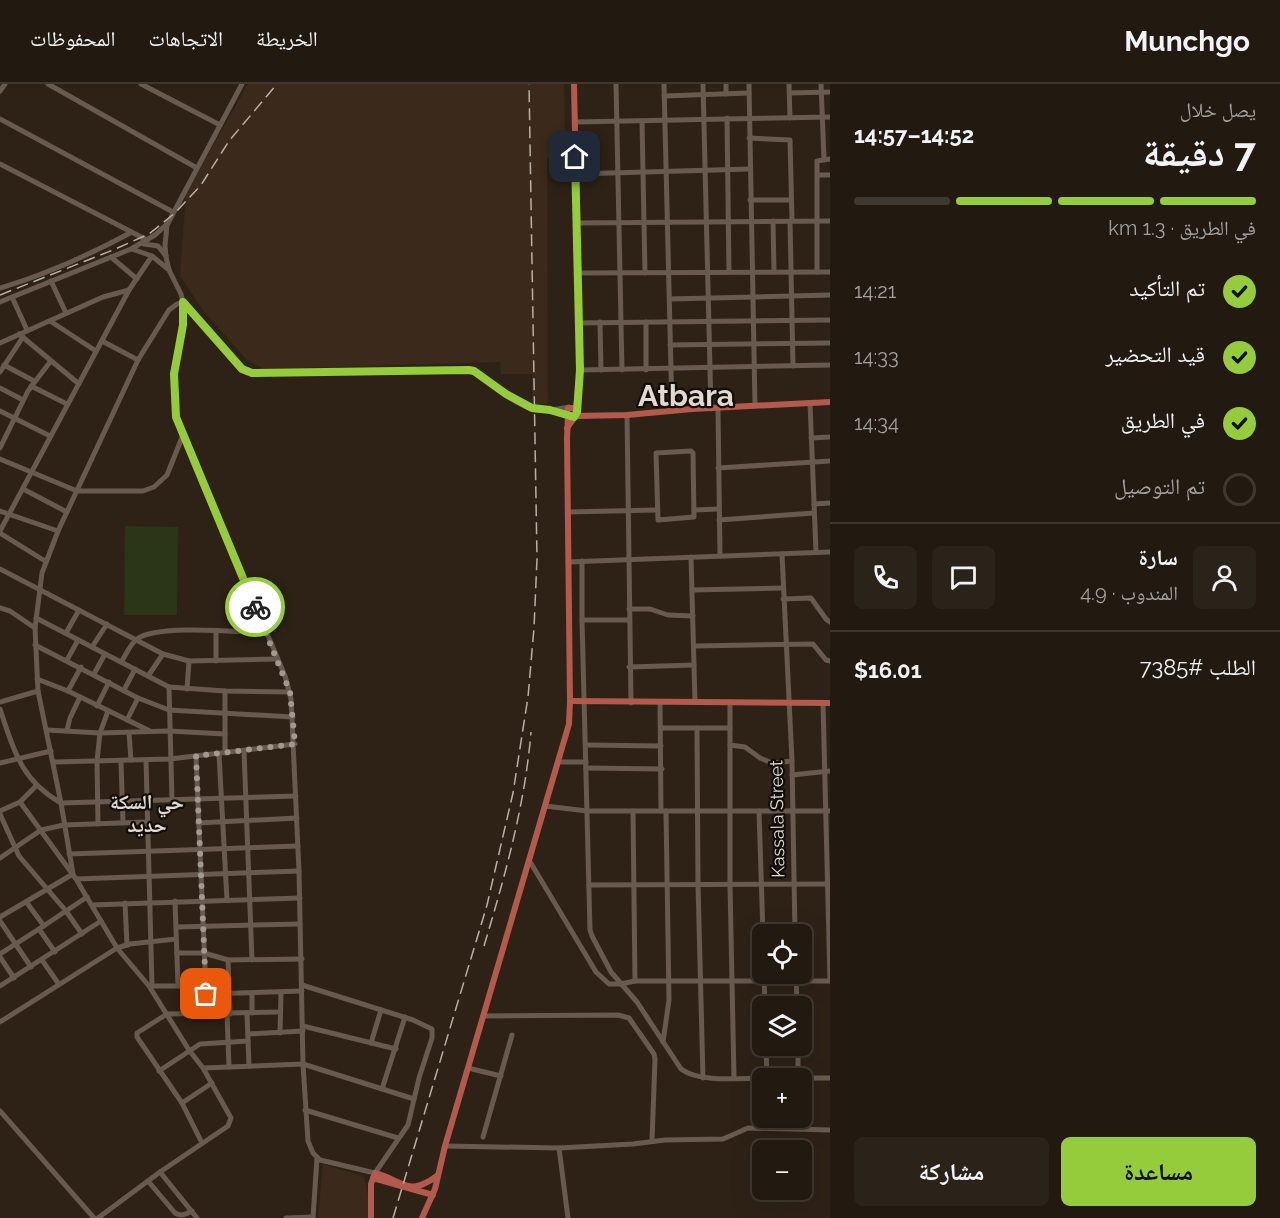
<!DOCTYPE html>
<html lang="ar">
<head>
<meta charset="utf-8">
<style>
  :root { --surface:#221a11; --page:#2a231a; --text:#f1f3f6; --muted:#a2a19f; --line:#3f3831; --accent:#95cc3b }
  body { margin:0; font-family:Raleway,"Noto Naskh Arabic",sans-serif; background:var(--page); color:var(--text); direction:rtl; height:100vh; display:flex; flex-direction:column; font-size:22px; white-space:nowrap }
  * { box-sizing:border-box; margin:0 }
  p { font-size:20px; color:var(--muted) }
  .icon { flex:none; width:33px; height:33px; fill:none; stroke:currentColor; stroke-width:2; stroke-linecap:round; stroke-linejoin:round }
  .map { position:relative; flex:1; overflow:hidden; direction:ltr }
  .panel { display:flex; flex-direction:column; background:var(--surface); width:450px }
  .panel>* { flex:none }
  .controls { position:absolute; left:752px; top:840px; display:grid; gap:12px }
  .controls a { display:grid; place-items:center; width:60px; height:60px; border-radius:9px; background:var(--surface); box-shadow:0 6px 24px #0002,0 0 0 2px var(--line); font-size:30px }
  .pin { position:absolute; display:grid; place-items:center; width:51px; height:51px; color:#fff; margin:-26px; border-radius:12px; box-shadow:0 3px 9px #0006 }
  .courier { position:absolute; display:grid; place-items:center; width:60px; height:60px; margin:-30px; border:4px solid #95cc3b; border-radius:50%; background:#fff; color:#222; box-shadow:0 2px 8px #0007 }
  .headline em { font-style:normal; font-weight:700 }
  .headline div { display:flex; flex-direction:column-reverse }
  .headline { display:flex; align-items:center; justify-content:space-between; height:102px; padding:0 24px }
  h1 { font-size:39px; font-weight:700; line-height:45px }
  .bar { display:grid; grid-template-columns:repeat(4,1fr); gap:9px 6px; align-content:center; height:72px; padding:0 24px }
  .bar i { height:8px; border-radius:4px; background:var(--line) }
  .bar .on { background:var(--accent) }
  .bar p { grid-column:span 4 }
  .line { display:flex; align-items:center; gap:15px; padding:0 24px; border-top:2px solid var(--line) }
  .line div { flex:1 }
  .round { display:grid; place-items:center; flex:none; width:63px; height:63px; border-radius:9px; background:var(--page) }
  ol { padding:0 24px; list-style:none }
  li { display:flex; align-items:center; gap:18px; height:66px }
  li p { margin-inline-start:auto }
  li .icon { padding:6px; border-radius:50%; background:var(--accent); color:#111; stroke-width:4 }
  li:last-child { color:var(--muted) }
  li i { width:33px; height:33px; border:3px solid var(--line); border-radius:50% }
  .action { display:flex; gap:12px; margin-top:auto; padding:12px 24px }
  .action a { flex:1; height:69px; border-radius:9px; background:var(--accent); color:#111; font-size:24px; font-weight:700; line-height:69px; text-align:center }
  .action a+a { background:var(--page); color:var(--text) }
  header { display:flex; align-items:center; gap:36px; box-sizing:border-box; height:84px; padding:0 30px; background:var(--surface); border-bottom:2px solid var(--line) }
  header strong { font-size:28px }
  nav { display:flex; gap:33px; margin-inline-start:auto; font-size:21px }
  main { display:flex; flex:1; min-height:0 }
  .map>svg:first-child { display:block }
  .built { fill:#3b2a1b }
  .green { fill:#2a3615 }
  .lines { fill:none; stroke-linecap:round; stroke-linejoin:round }
  .minor { stroke:#685a4e; stroke-width:5 }
  .major { stroke:#b45a4c; stroke-width:6 }
  .rail { stroke:#b9b0a8; stroke-width:1.5; stroke-dasharray:12 6; stroke-linecap:butt }
  .done { stroke:#a29991; stroke-width:6; stroke-dasharray:0 10.8 }
  .route { stroke:#95cc3b; stroke-width:8 }
  .labels { text-anchor:middle; dominant-baseline:central; stroke-width:4.5; stroke-linejoin:round; paint-order:stroke }
  .street-label { font-size:18px; fill:#e1d9d2; stroke:#120d08 }
  .neighbourhood-label { font-size:20px; font-weight:bold; fill:#e1d9d2; stroke:#120d08 }
  .town-label { font-size:30px; font-weight:bold; fill:#e1d9d2; stroke:#120d08 }
</style>
</head>
<body>
<header>
<strong>Munchgo</strong>
<nav><a>الخريطة</a><a>الاتجاهات</a><a>المحفوظات</a></nav>
</header>
<main>
<section class="panel">
<div class="headline"><div><h1>7 دقيقة</h1><p>يصل خلال</p></div><em>14:52–14:57</em></div>
<div class="bar"><i class="on"></i><i class="on"></i><i class="on"></i><i></i><p>في الطريق · 1.3 km</p></div>
<ol>
<li><svg class="icon" aria-label="check" viewBox="0 0 24 24"><path d="M5 12l5 5 9-10"/></svg>تم التأكيد<p>14:21</p></li>
<li><svg class="icon" aria-label="check" viewBox="0 0 24 24"><path d="M5 12l5 5 9-10"/></svg>قيد التحضير<p>14:33</p></li>
<li><svg class="icon" aria-label="check" viewBox="0 0 24 24"><path d="M5 12l5 5 9-10"/></svg>في الطريق<p>14:34</p></li>
<li><i></i>تم التوصيل</li>
</ol>
<div class="line" style="height:108px"><a class="round"><svg class="icon" aria-label="person" viewBox="0 0 24 24"><circle cx="12" cy="8" r="4"/><path d="M4 21q1-7 8-7t8 7"/></svg></a><div><b>سارة</b><p>المندوب · 4.9</p></div><a class="round"><svg class="icon" aria-label="chat" viewBox="0 0 24 24"><path d="M4 5h16v11H9l-5 4z"/></svg></a><a class="round"><svg class="icon" aria-label="phone" viewBox="0 0 24 24"><path d="M5 4h4l2 5-3 2q2 4 5 5l2-3 5 2v4C11 20 4 13 5 4z"/></svg></a></div>
<div class="line" style="height:78px"><div>الطلب #7385</div><b>$16.01</b></div>
<div class="action"><a>مساعدة</a><a>مشاركة</a></div>
</section>
<div class="map">
<svg width="830" height="1134" viewBox="0 0 830 1134">
  <rect width="100%" height="100%" fill="#2e2217"/>
  <g class="built">
    <polygon points="248,0 564,0 565,63 551,63 551,74 547,74 548,320 533,320 532,290 501,290 500,278 264,285 246,275 203,226 180,192 186,110"/>
    <polygon points="323,1080 364,1093 369,1115 369,1134 318,1134"/>
  </g>
  <polygon class="green" points="125,442 178,443 177,531 124,531"/>
  <g class="lines">
    <g class="minor">
      <polyline points="48,0 197,84"/>
      <polyline points="141,0 220,41"/>
      <polyline points="242,0 167,141 165,161 166,173 169,186 181,210 185,227 174,290 176,333 285,592 291,615 299,787 303,980 308,1057 313,1069 320,1076 375,1089 408,1041 419,994 432,954 432,945 413,936 302,901"/>
      <polyline points="616,0 622,286"/>
      <polyline points="664,0 672,327"/>
      <polyline points="703,0 711,325"/>
      <polyline points="726,0 726,10"/>
      <polyline points="749,0 755,322"/>
      <polyline points="789,0 790,34"/>
      <polyline points="821,0 824,75"/>
      <polyline points="0,7 5,0"/>
      <polyline points="790,9 830,8"/>
      <polyline points="664,12 749,9"/>
      <polyline points="727,34 729,188"/>
      <polyline points="0,35 173,128"/>
      <polyline points="642,37 645,189"/>
      <polyline points="575,38 830,33"/>
      <polyline points="749,54 790,56 792,136"/>
      <polyline points="0,80 147,156"/>
      <polyline points="576,90 750,85"/>
      <polyline points="818,91 830,91"/>
      <polyline points="750,116 791,116"/>
      <polyline points="773,137 774,188"/>
      <polyline points="790,137 793,282"/>
      <polyline points="577,139 830,137"/>
      <polyline points="144,160 158,162 166,172"/>
      <polyline points="132,165 152,172 169,186"/>
      <polyline points="111,173 137,195"/>
      <polyline points="817,188 817,77 830,75"/>
      <polyline points="578,189 830,188"/>
      <polyline points="51,197 66,229"/>
      <path d="M 0,204 C 45,191 89,171 130,149"/>
      <polyline points="12,213 27,246"/>
      <polyline points="670,215 830,211"/>
      <polyline points="0,218 131,165 155,151 166,141"/>
      <polyline points="50,237 96,267"/>
      <polyline points="600,238 601,286"/>
      <polyline points="646,238 646,286"/>
      <polyline points="579,239 830,236"/>
      <polyline points="19,250 79,300"/>
      <polyline points="102,257 138,276"/>
      <polyline points="0,259 103,213 129,206"/>
      <polyline points="670,261 830,259"/>
      <polyline points="4,281 34,297"/>
      <polyline points="580,286 830,281"/>
      <polyline points="0,288 23,253"/>
      <polyline points="31,302 67,320"/>
      <polyline points="0,304 23,316"/>
      <polyline points="810,319 816,468"/>
      <polyline points="718,324 720,472"/>
      <polyline points="0,327 50,352"/>
      <polyline points="627,331 631,619"/>
      <polyline points="811,354 830,353"/>
      <polyline points="0,364 28,307 50,278"/>
      <polygon points="691,367 693,369 694,433 658,436 656,369"/>
      <polyline points="0,375 77,407 143,407 154,403 167,391 183,351"/>
      <polyline points="718,384 830,377"/>
      <polyline points="23,405 67,428"/>
      <polyline points="814,420 830,419"/>
      <polyline points="694,426 719,425"/>
      <polyline points="0,427 58,447"/>
      <polyline points="568,428 656,426"/>
      <polyline points="719,436 814,429"/>
      <polyline points="0,447 129,206 152,172"/>
      <polyline points="0,449 45,477"/>
      <polyline points="782,470 792,677 795,850"/>
      <polyline points="691,473 695,618"/>
      <path d="M 582,477 L 582,536 L 590,846 L 592,852 L 611,888 L 637,918 L 681,985 C 700,999 739,994 763,994"/>
      <polyline points="568,478 830,468"/>
      <polyline points="0,485 163,570 189,577 277,575"/>
      <polyline points="692,506 783,504"/>
      <polyline points="783,515 811,514 826,535 830,538"/>
      <polyline points="0,524 10,527 35,544"/>
      <polyline points="629,525 650,525 668,531 693,532"/>
      <polyline points="36,534 169,603 225,607 290,608"/>
      <polyline points="582,536 629,536"/>
      <polyline points="216,548 216,577"/>
      <polyline points="66,549 79,526"/>
      <polyline points="35,561 138,614 169,626 293,633"/>
      <polyline points="694,562 813,560 826,576 830,577"/>
      <polyline points="92,563 107,540"/>
      <polyline points="67,576 78,556"/>
      <path d="M 121,578 C 126,571 130,560 137,555 C 157,540 239,548 266,549"/>
      <polyline points="629,583 694,581"/>
      <polyline points="94,590 105,570"/>
      <polyline points="148,592 163,570"/>
      <polyline points="37,595 68,607 150,647"/>
      <polyline points="169,603 172,716"/>
      <polyline points="187,605 189,577"/>
      <polyline points="124,606 135,585"/>
      <polyline points="68,607 81,583"/>
      <polyline points="225,607 225,669"/>
      <polyline points="0,618 38,607"/>
      <polyline points="660,618 661,727"/>
      <polyline points="730,618 730,801 734,994"/>
      <polyline points="823,619 830,896"/>
      <polyline points="97,622 109,598"/>
      <path d="M 0,625 C 14,667 21,696 61,719 L 296,712"/>
      <polyline points="127,636 138,614"/>
      <polyline points="661,644 730,644"/>
      <polyline points="697,644 698,800 703,994"/>
      <polyline points="47,646 100,649 169,647 225,650"/>
      <polyline points="67,646 70,634 80,613"/>
      <polyline points="129,649 131,676"/>
      <polyline points="586,661 661,662"/>
      <polyline points="730,661 745,663 760,674 772,679 792,677"/>
      <polyline points="244,667 252,876"/>
      <polyline points="219,670 227,816"/>
      <polyline points="196,672 207,931"/>
      <polyline points="146,676 152,902"/>
      <polyline points="121,677 123,739"/>
      <polyline points="54,678 170,675 295,660"/>
      <polyline points="559,678 586,678"/>
      <polyline points="0,679 51,667"/>
      <polyline points="586,684 662,685"/>
      <polyline points="792,691 830,687"/>
      <polyline points="20,718 76,795 117,864 149,902 189,966 203,984 231,1034 228,1042 160,1088 98,1134"/>
      <polyline points="545,722 587,727 830,727"/>
      <polyline points="0,727 20,718 36,702"/>
      <polyline points="633,727 635,897"/>
      <polyline points="759,727 763,850"/>
      <polyline points="0,730 19,772 66,827 82,850"/>
      <polyline points="198,739 297,734"/>
      <polyline points="98,740 97,677 100,649 108,627"/>
      <polyline points="69,770 298,762"/>
      <polyline points="0,774 41,746 64,741 147,738"/>
      <polyline points="529,776 596,888 609,900 621,900 635,897 830,897"/>
      <polyline points="76,795 299,787"/>
      <polyline points="589,801 830,800"/>
      <polyline points="175,817 178,902"/>
      <polyline points="27,819 44,842"/>
      <polyline points="125,819 127,861"/>
      <polyline points="92,821 300,814"/>
      <path d="M 0,833 L 73,790 L 61,719 L 38,607 L 35,544 L 42,489 L 58,447 L 138,276 L 169,226 L 177,220 L 183,218 L 242,285 L 252,289 L 469,286 L 474,287 C 493,301 513,320 536,326 C 547,328 558,325 569,323"/>
      <polyline points="0,837 31,883"/>
      <polyline points="176,843 300,840"/>
      <polyline points="55,868 39,845 87,813"/>
      <polyline points="177,869 204,869 228,876 302,875"/>
      <polyline points="0,870 39,845"/>
      <polyline points="0,873 14,894"/>
      <polyline points="42,876 58,899"/>
      <polyline points="228,876 230,930"/>
      <polyline points="764,890 765,922"/>
      <polyline points="796,890 797,922"/>
      <polyline points="0,902 101,837"/>
      <polyline points="151,902 205,902"/>
      <polyline points="252,909 252,929"/>
      <polyline points="206,910 302,907"/>
      <polyline points="247,929 249,982"/>
      <polyline points="227,930 229,983"/>
      <polyline points="483,932 618,931 629,934 654,970 655,975 652,1057"/>
      <polyline points="0,938 117,864 130,860 176,855"/>
      <polyline points="303,942 396,965"/>
      <polyline points="280,949 281,908"/>
      <polyline points="248,950 303,947"/>
      <polyline points="663,958 669,916 666,727"/>
      <polyline points="371,959 381,926"/>
      <polyline points="766,962 767,994"/>
      <polyline points="798,962 798,994"/>
      <polyline points="203,984 303,980 414,1015"/>
      <polyline points="468,984 501,992"/>
      <polyline points="159,987 200,960 248,957"/>
      <polyline points="796,994 830,994"/>
      <polyline points="382,1005 405,933"/>
      <polyline points="182,1019 212,999"/>
      <polyline points="305,1026 398,1054"/>
      <polyline points="0,1027 94,1134"/>
      <polyline points="483,1053 512,951"/>
      <polyline points="202,1059 182,1019 137,953 137,949 167,930 280,928"/>
      <polyline points="445,1062 559,1064 633,1060 665,1056 723,1055 748,1044 830,1046"/>
      <polyline points="559,1064 568,1134"/>
      <polyline points="160,1088 197,1134"/>
      <path d="M 148,1097 L 175,1129 C 182,1133 186,1130 192,1127"/>
      <polyline points="286,1134 313,1133"/>
      <polyline points="313,1134 317,1074"/>
    </g>
    <g class="major">
      <polyline points="574,0 580,286 576,325"/>
      <polyline points="576,332 627,331 692,325 830,318"/>
      <polyline points="567,344 577,330 575,324 568,324 567,329 569,332"/>
      <polyline points="570,617 830,619"/>
      <polyline points="373,1094 433,1111"/>
      <path d="M 371,1134 L 371,1100 L 375,1089 C 404,1097 408,1113 437,1092"/>
      <polyline points="422,1134 435,1105 445,1062 569,640 570,617 567,354 568,332"/>
    </g>
    <g class="rail">
      <polyline points="0,211 113,166 149,150 175,129 201,101 229,57 277,0"/>
      <path d="M 484,862 C 505,792 525,721 531,648"/>
      <polyline points="393,1134 487,821 513,709 528,613 534,544 537,475 529,0"/>
    </g>
  </g>
  <g class="lines">
    <polyline class="done" points="206,910 196,672 295,660 290,608 255,523"/>
    <polyline class="route" points="255,523 176,333 174,290 183,241 183,218 242,285 252,289 469,286 474,287 506,310 532,324 550,326 574,333 577,328 580,286 575,73"/>
  </g>
  <g class="labels">
    <g class="street-label">
      <text transform="translate(777 735) rotate(-91)">Kassala Street</text>
    </g>
    <g class="neighbourhood-label">
      <text x="147" y="718">حي السكة<tspan x="147" dy="23">حديد</tspan></text>
    </g>
    <g class="town-label">
      <text x="686" y="311">Atbara</text>
    </g>
  </g>
</svg>
<div class="controls">
<a><svg class="icon" aria-label="locate" viewBox="0 0 24 24"><circle cx="12" cy="12" r="6"/><path d="M12 2v4M12 18v4M2 12h4M18 12h4"/></svg></a>
<a><svg class="icon" aria-label="layers" viewBox="0 0 24 24"><path d="M12 4l9 5-9 5-9-5zM3 14l9 5 9-5"/></svg></a>
<a>+</a>
<a>−</a>
</div>
<div class="pin" style="left:206px;top:910px;background:#ea580c"><svg class="icon" aria-label="bag" viewBox="0 0 24 24"><path d="M5 8h14l-1 12H6zM9 8a3 3 0 0 1 6 0"/></svg></div>
<div class="pin" style="left:575px;top:73px;background:#1f2937"><svg class="icon" aria-label="home" viewBox="0 0 24 24"><path d="M3 11l9-7 9 7M6 9v11h12V9"/></svg></div>
<div class="courier" style="left:255px;top:523px"><svg class="icon" aria-label="bike" viewBox="0 0 24 24"><circle cx="6" cy="16" r="4"/><circle cx="18" cy="16" r="4"/><path d="M6 16l4-8h5l3 8M10 8l3 8H6M13 5h3"/></svg></div>
</div>
</main>
</body>
</html>
